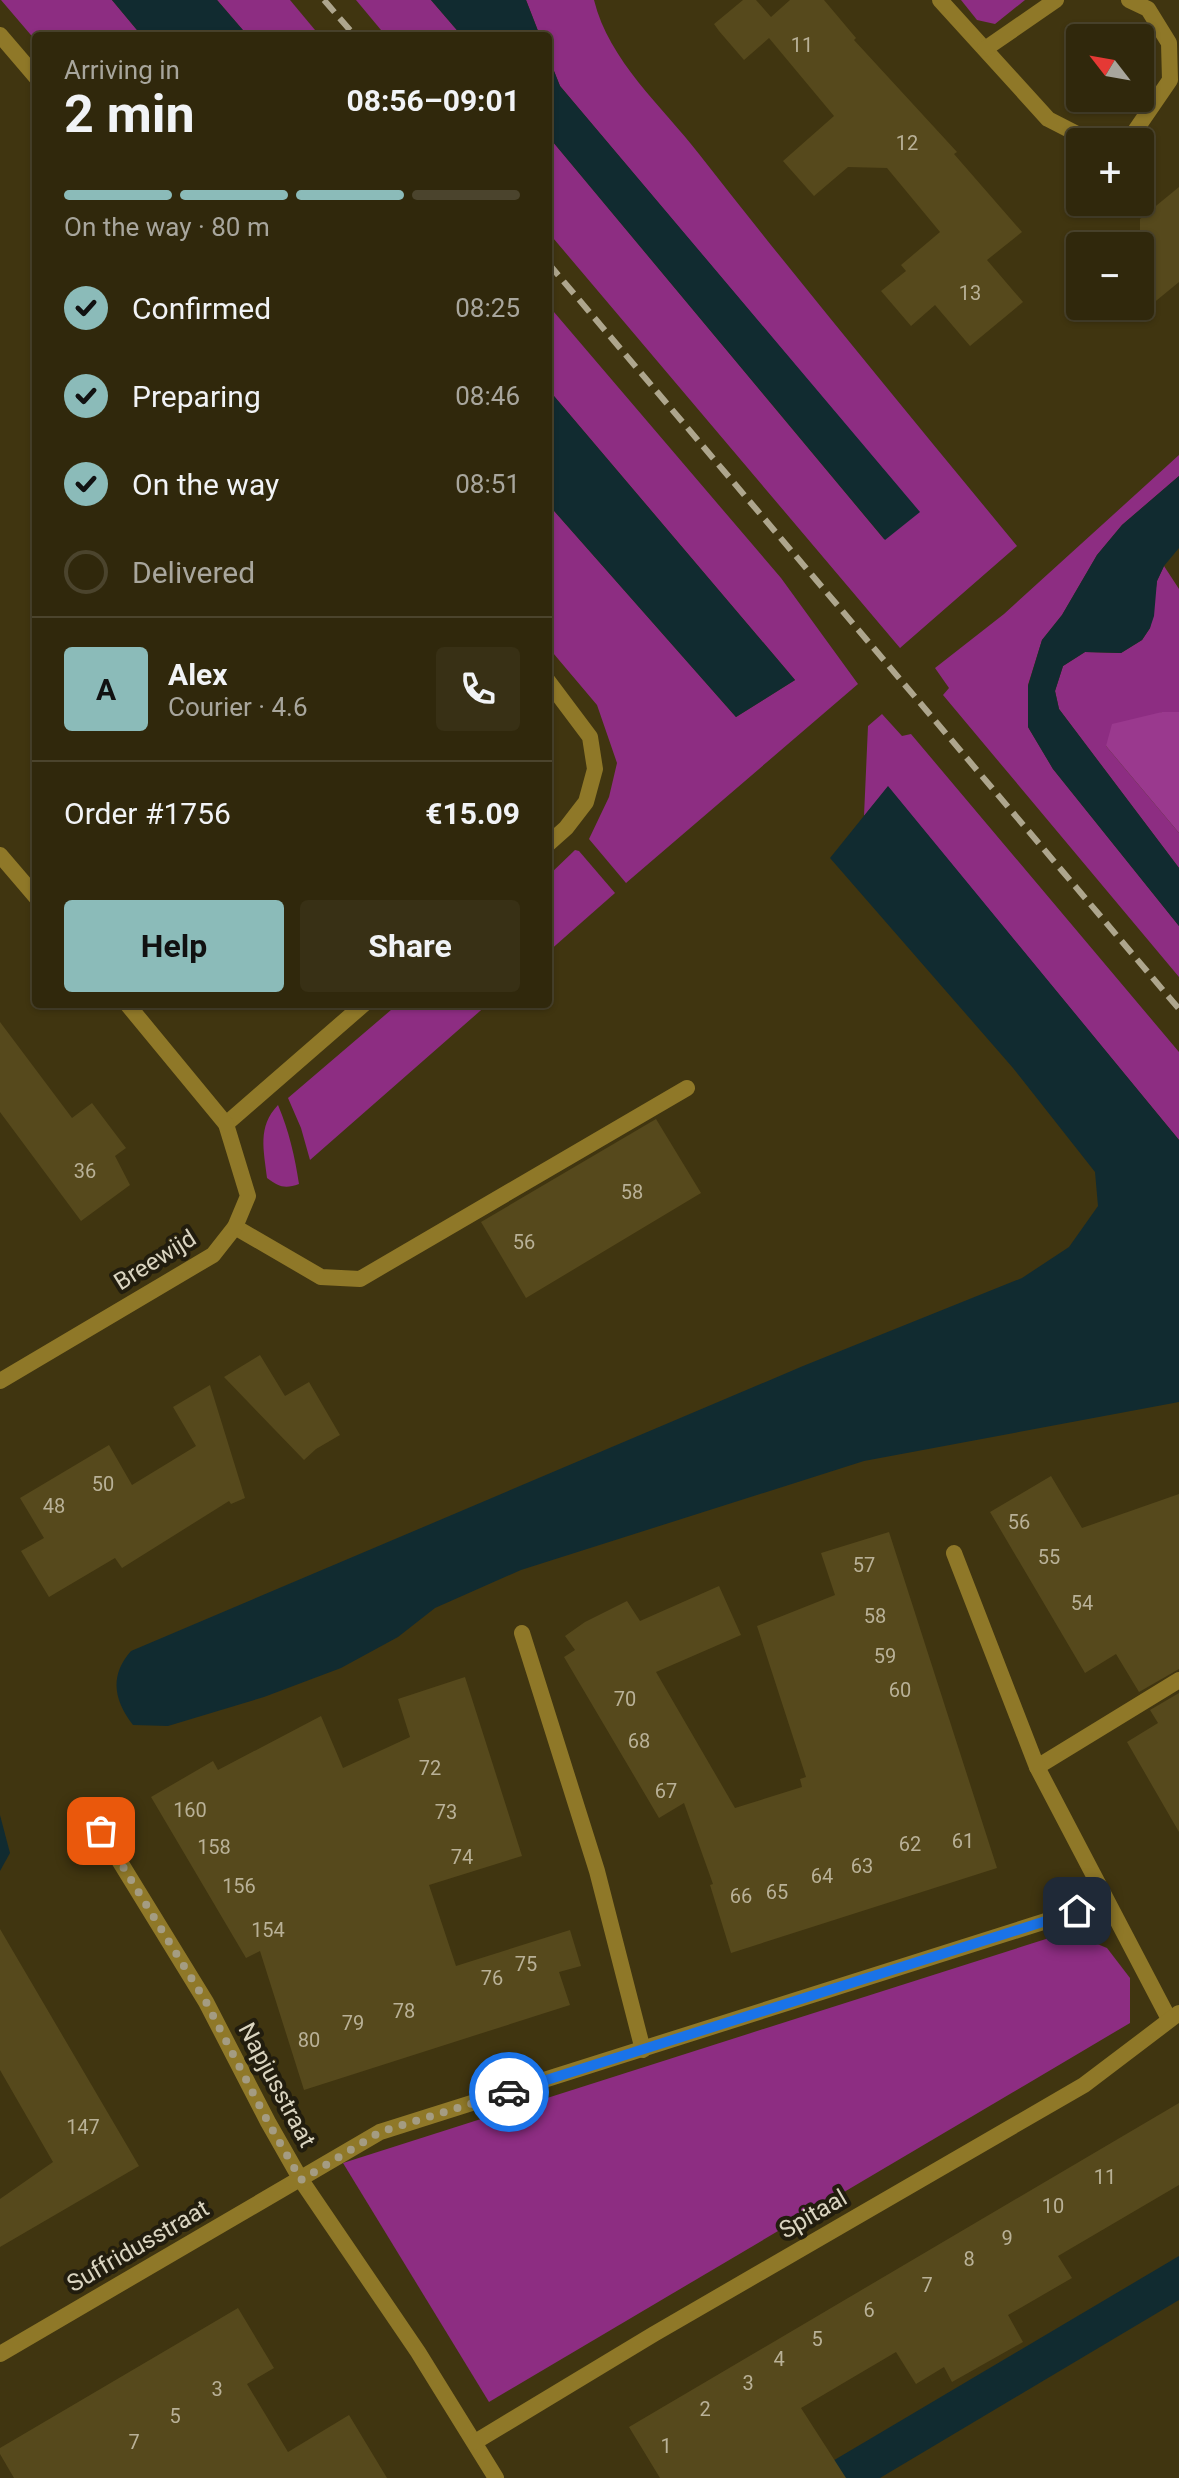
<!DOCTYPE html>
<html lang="en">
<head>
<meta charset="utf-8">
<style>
  :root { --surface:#30280c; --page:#383015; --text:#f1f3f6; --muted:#a8a69d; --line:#4b442d; --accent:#8bbbb9 }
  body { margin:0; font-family:Roboto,sans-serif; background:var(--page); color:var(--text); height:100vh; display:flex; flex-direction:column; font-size:30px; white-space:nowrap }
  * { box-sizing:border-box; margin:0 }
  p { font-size:26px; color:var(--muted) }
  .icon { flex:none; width:44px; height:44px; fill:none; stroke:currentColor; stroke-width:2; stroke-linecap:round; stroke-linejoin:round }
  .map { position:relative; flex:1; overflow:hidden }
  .side { position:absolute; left:32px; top:32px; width:520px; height:976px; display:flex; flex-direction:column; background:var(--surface); border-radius:8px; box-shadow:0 2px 6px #0004,0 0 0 2px var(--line) }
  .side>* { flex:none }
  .needle { width:52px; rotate:301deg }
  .fabs { position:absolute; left:1066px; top:24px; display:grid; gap:16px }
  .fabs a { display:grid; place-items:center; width:88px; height:88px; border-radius:8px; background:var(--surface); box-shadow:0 2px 6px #0004,0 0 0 2px var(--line); font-size:40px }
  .pin { position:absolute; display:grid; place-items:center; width:68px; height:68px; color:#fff; margin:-34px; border-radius:16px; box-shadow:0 4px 12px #0006 }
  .courier { position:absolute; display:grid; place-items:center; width:80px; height:80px; margin:-40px; border:6px solid #1a73e8; border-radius:50%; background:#fff; color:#222; box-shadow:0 2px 10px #0007 }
  .head em { font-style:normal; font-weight:700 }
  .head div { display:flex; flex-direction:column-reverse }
  .head { display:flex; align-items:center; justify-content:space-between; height:136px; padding:0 32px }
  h1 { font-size:52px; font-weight:700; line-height:60px }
  .bar { display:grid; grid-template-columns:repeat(4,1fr); gap:12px 8px; align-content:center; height:96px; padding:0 32px }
  .bar i { height:10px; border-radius:6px; background:var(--line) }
  .bar .on { background:var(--accent) }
  .bar p { grid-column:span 4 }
  .line { display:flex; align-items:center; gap:20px; padding:0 32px; border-top:2px solid var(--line) }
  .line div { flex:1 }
  .round { display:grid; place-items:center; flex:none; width:84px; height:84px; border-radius:8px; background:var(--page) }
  ol { padding:0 32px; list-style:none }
  li { display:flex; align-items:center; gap:24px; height:88px }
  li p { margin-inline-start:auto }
  li .icon { padding:8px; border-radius:50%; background:var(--accent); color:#111; stroke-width:4 }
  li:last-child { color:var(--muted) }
  li i { width:44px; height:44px; border:4px solid var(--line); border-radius:50% }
  .primary-button { display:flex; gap:16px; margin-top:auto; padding:16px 32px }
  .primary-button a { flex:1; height:92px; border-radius:8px; background:var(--accent); color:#111; font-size:32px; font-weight:700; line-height:92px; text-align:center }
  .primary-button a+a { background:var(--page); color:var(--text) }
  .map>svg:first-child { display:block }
  .green { fill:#8d2d82 }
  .forest { fill:#9a398e }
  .water { fill:#112b30 }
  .building { fill:#56491c }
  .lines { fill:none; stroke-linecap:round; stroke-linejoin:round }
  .lane { stroke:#8f7828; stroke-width:16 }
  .street { stroke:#8f7828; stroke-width:16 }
  .rail { stroke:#aea68d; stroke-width:6; stroke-dasharray:16 8; stroke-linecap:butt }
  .done { stroke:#a49c82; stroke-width:8; stroke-dasharray:0 14.4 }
  .route { stroke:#1a73e8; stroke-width:10 }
  .labels { text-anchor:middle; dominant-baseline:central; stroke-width:8; stroke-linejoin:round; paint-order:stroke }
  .number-label { font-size:20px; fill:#b9b197 }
  .street-label { font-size:24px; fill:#dad4c0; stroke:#221d0e }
</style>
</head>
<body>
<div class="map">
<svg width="1179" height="2478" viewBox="0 0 1179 2478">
  <rect width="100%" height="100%" fill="#403510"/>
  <g class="green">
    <polygon points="1,0 112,0 142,36 36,36 36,41"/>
    <polygon points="217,0 290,0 320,36 248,36"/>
    <polygon points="356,0 431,0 462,36 386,36"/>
    <path d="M 526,0 L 594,0 C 609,61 662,106 699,154 C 803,287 910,416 1017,546 L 900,648 L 548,232 L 548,136 L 884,539 L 919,512 L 560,86 L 548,56 L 548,36 L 540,36 Z"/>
    <polygon points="961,0 1025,0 995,24 977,20"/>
    <polygon points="548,305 781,578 858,684 626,883 589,839 609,797 617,763 597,705 548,647 548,504 736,717 795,680 548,389"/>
    <polygon points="1179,455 1179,476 1122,525 1097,555 1062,615 1042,640 1028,685 1028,727 1053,769 1179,926 1179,977 943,695 949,688 935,668 1004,614"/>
    <polygon points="1164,566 1179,589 1179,712 1162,712 1106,746 1179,833 1179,868 1059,709 1055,691 1063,666 1085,652 1121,653 1142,640 1150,628 1157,581"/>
    <polygon points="882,714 902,736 911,734 1179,1052 1179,1140 888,787 864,816 868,726"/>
    <polygon points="575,850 579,851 615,893 548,952 548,876"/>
    <polygon points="398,1004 488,1004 310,1160 301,1128 288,1098"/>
    <path d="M 278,1105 C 289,1131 295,1157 299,1184 C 285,1189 279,1187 267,1178 C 264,1150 257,1127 278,1105 Z"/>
    <polygon points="1068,1932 1107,1948 1130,1978 1130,2023 489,2402 343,2163"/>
  </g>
  <polygon class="forest" points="1162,712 1179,712 1179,833 1106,746 1112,724"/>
  <g class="water">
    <polygon points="112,0 217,0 248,36 142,36"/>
    <polygon points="431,0 526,0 540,36 462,36"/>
    <polygon points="548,56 560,86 920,512 885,540 548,136"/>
    <polygon points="548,389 795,680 736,717 548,504"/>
    <polygon points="1179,476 1179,548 1164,566 1157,581 1154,616 1150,628 1142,640 1121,653 1085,652 1063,666 1055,691 1059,709 1179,868 1179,926 1053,769 1028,727 1028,686 1042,640 1062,615 1097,555 1122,525"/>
    <path d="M 888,786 L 1179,1140 L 1179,1402 L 864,1461 L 521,1570 L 435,1608 L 398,1637 L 341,1668 L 264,1697 L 168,1726 L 133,1725 C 114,1700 109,1676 131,1651 L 803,1366 L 1022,1278 L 1069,1247 L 1098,1206 L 1095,1172 L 1013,1068 L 830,858 Z"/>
    <polygon points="0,1815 10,1853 0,1871"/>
    <polygon points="1179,2256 1179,2300 880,2478 804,2478"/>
  </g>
  <g class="building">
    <polygon points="743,0 756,0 771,17 790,0 824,0 856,38 854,40 957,152 954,154 1022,232 987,260 1023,302 970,346 935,305 911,326 881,291 906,271 901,265 940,232 887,168 848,167 814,196 783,161 834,116 769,38 744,60 719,31 714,24"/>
    <polygon points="1179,187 1179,282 1140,314 1140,219"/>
    <polygon points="0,1022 72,1118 92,1103 126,1148 115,1156 130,1185 81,1221 0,1112"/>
    <polygon points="656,1119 701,1193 526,1298 481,1222"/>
    <polygon points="260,1355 285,1396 309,1382 340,1435 316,1449 304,1460 224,1377"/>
    <polygon points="210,1385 245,1498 231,1504 229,1501 122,1568 115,1558 49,1597 21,1551 44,1538 20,1498 109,1445 132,1485 196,1446 173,1407"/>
    <polygon points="1051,1476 1082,1528 1179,1494 1179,1669 1139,1692 1116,1654 1085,1673 990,1512"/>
    <polygon points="889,1532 997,1868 731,1953 710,1885 713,1884 684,1803 659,1818 564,1657 575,1650 565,1636 585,1622 627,1601 640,1621 719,1586 741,1635 656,1672 735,1808 802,1787 800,1779 806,1777 757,1626 835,1595 821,1553"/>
    <polygon points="465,1677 522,1856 429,1885 456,1966 570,1930 581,1966 559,1972 570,2005 304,2090 260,1951 246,1958 151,1797 213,1761 218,1770 321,1716 343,1768 410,1737 398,1699"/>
    <polygon points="1179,1693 1179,1832 1127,1742 1158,1723 1150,1710"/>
    <polygon points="0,1929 139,2166 0,2247 0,2199 53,2162 0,2070"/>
    <polygon points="1179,2103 1179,2185 1058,2256 1072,2278 1008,2315 1023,2342 952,2382 944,2367 916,2384 896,2352 801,2408 846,2478 660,2478 629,2427"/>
    <polygon points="238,2308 274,2368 247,2384 288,2452 349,2415 387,2478 14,2478 0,2454 0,2448"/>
  </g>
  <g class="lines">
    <g class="lane">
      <polyline points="235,1227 321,1277 360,1279 687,1088"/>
      <polyline points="1037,1767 1179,1680"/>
    </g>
    <g class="street">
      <polyline points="940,0 1048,119 1087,139 1133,134 1170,80 1169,43 1148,9 1129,0"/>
      <polyline points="0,35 36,77"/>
      <polyline points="985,49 1056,0"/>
      <polyline points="548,681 590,737 595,769 586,802 566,828 548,844"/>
      <polyline points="0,855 36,897"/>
      <polyline points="226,1124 364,1004"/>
      <polyline points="0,1381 213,1255 235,1227 248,1196 226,1124 127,1004"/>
      <polyline points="954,1553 1037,1767 1169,2019"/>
      <polyline points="522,1633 597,1871 643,2050"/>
      <polyline points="101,1831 206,2002 268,2122 301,2180 418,2352 496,2478"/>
      <polyline points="0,2354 380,2132 1106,1902"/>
      <polyline points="475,2442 654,2334 1084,2085 1179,2013"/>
    </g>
    <g class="rail">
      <polyline points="324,0 355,36"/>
      <polyline points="548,263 1179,1009"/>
    </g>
  </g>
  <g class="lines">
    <polyline class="done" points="101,1831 206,2002 268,2122 301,2180 380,2132 509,2092"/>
    <polyline class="route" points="509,2092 1077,1911"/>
  </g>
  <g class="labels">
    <g class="number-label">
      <text x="802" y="45">11</text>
      <text x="907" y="143">12</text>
      <text x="970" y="293">13</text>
      <text x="85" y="1171">36</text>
      <text x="632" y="1192">58</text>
      <text x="524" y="1242">56</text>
      <text x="103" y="1484">50</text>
      <text x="54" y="1506">48</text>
      <text x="1019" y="1522">56</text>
      <text x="1049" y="1557">55</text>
      <text x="864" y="1565">57</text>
      <text x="1082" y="1603">54</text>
      <text x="875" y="1616">58</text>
      <text x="885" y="1656">59</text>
      <text x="900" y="1690">60</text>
      <text x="625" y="1699">70</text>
      <text x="639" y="1741">68</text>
      <text x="430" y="1768">72</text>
      <text x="666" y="1791">67</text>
      <text x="190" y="1810">160</text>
      <text x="446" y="1812">73</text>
      <text x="963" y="1841">61</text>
      <text x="910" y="1844">62</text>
      <text x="214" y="1847">158</text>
      <text x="462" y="1857">74</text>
      <text x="862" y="1866">63</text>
      <text x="822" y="1876">64</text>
      <text x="239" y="1886">156</text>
      <text x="777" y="1892">65</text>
      <text x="741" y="1896">66</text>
      <text x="268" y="1930">154</text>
      <text x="526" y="1964">75</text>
      <text x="492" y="1978">76</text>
      <text x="404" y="2011">78</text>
      <text x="353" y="2023">79</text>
      <text x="309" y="2040">80</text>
      <text x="83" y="2127">147</text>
      <text x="1105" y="2177">11</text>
      <text x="1053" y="2206">10</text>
      <text x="1007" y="2238">9</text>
      <text x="969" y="2259">8</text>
      <text x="927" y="2285">7</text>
      <text x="869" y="2310">6</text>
      <text x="817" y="2339">5</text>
      <text x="779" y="2359">4</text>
      <text x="748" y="2383">3</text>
      <text x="217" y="2389">3</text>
      <text x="705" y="2409">2</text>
      <text x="175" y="2416">5</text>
      <text x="134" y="2442">7</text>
      <text x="666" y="2446">1</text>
    </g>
    <g class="street-label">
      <text transform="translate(155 1260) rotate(-32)">Breewijd</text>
      <text transform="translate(277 2085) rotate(62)">Napjusstraat</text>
      <text transform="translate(813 2214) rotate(-30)">Spitaal</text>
      <text transform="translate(138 2246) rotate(-30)">Suffridusstraat</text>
    </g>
  </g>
</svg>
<div class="fabs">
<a><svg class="needle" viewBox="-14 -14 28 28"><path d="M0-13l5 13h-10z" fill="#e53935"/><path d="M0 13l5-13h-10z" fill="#a8a69d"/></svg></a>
<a>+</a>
<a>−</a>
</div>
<div class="pin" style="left:101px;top:1831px;background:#ea580c"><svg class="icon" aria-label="bag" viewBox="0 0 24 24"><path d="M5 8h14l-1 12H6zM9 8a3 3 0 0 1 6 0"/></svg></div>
<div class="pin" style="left:1077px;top:1911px;background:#1f2937"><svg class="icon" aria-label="home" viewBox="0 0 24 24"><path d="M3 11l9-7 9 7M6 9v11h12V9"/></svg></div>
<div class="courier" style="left:509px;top:2092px"><svg class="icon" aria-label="car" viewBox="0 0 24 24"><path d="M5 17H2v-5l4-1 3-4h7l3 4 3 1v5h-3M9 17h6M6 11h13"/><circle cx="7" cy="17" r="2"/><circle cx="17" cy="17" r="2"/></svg></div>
<section class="side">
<div class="head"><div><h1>2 min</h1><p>Arriving in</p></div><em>08:56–09:01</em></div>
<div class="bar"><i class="on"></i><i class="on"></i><i class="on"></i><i></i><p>On the way · 80 m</p></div>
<ol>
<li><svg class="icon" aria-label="check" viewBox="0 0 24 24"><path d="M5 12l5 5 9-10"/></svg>Confirmed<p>08:25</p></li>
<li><svg class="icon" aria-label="check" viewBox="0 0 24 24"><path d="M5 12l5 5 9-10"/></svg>Preparing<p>08:46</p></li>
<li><svg class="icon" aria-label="check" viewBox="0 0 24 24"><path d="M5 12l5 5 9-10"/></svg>On the way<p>08:51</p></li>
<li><i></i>Delivered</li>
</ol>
<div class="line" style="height:144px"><b class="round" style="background:var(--accent);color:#111">A</b><div><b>Alex</b><p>Courier · 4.6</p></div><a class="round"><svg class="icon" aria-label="phone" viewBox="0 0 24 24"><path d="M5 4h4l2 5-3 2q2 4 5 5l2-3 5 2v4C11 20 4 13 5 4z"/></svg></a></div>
<div class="line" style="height:104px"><div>Order #1756</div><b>€15.09</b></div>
<div class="primary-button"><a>Help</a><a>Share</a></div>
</section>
</div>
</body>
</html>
